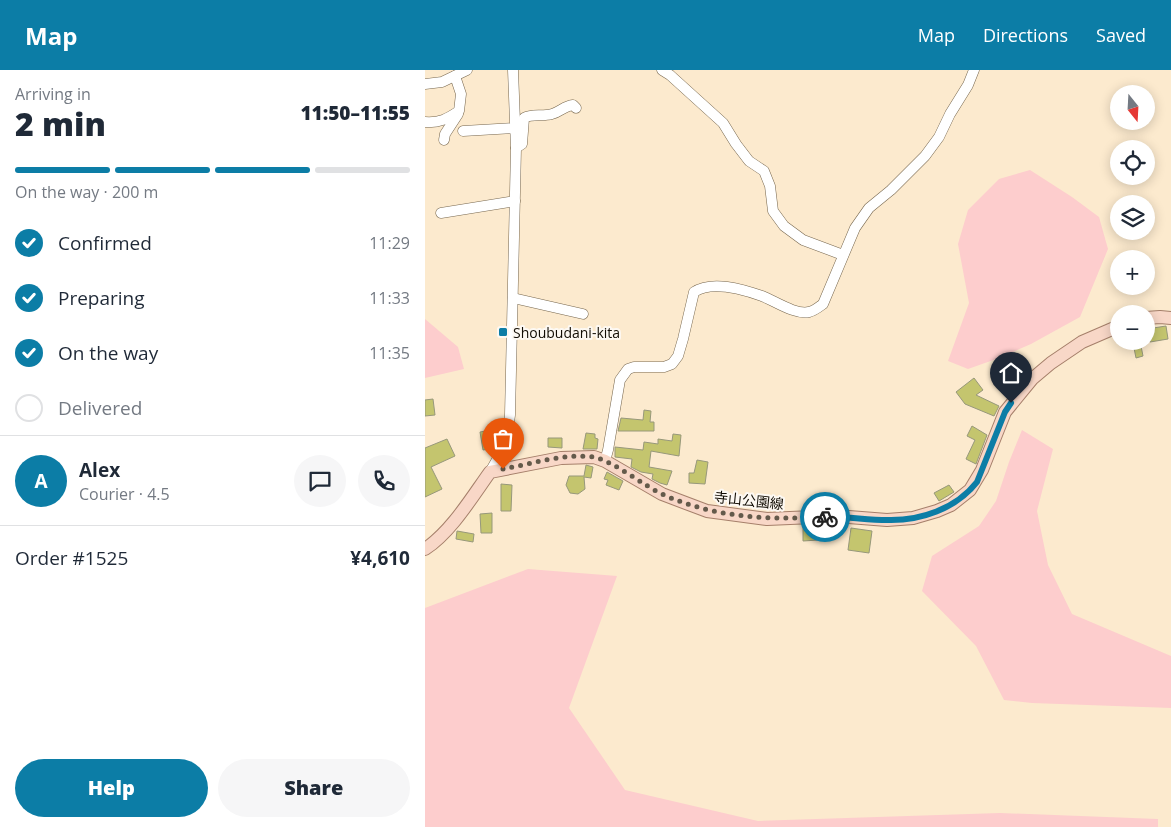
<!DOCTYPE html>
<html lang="en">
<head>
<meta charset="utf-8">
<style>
  :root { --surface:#fff; --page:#f6f6f7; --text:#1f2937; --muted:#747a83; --line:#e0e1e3; --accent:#0c7da6 }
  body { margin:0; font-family:"Open Sans","Noto Sans JP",sans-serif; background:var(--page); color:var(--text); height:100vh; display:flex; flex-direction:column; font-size:19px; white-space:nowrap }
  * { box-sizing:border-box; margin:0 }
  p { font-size:16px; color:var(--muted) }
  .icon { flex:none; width:28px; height:28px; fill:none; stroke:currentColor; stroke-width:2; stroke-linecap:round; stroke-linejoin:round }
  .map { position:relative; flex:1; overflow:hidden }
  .panel { display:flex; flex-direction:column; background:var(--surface); width:425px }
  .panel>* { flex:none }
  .needle { width:32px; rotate:162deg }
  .controls { position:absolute; left:685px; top:15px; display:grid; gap:10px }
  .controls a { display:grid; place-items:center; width:45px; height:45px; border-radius:50%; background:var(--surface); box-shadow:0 2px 12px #0003; font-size:25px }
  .pin { position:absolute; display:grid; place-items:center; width:42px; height:42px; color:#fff; margin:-51px -21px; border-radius:50% 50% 50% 0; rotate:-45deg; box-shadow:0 0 5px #0007 }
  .pin .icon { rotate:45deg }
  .courier { position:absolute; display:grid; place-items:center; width:50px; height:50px; margin:-25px; border:4px solid #0c7da6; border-radius:50%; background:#fff; color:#222; box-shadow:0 1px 6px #0007 }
  .summary em { font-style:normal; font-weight:800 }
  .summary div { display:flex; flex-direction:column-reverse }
  .summary { display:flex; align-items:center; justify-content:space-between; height:85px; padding:0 15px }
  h1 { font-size:32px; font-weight:800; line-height:38px }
  .bar { display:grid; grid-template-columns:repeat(4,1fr); gap:8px 5px; align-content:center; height:60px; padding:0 15px }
  .bar i { height:6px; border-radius:4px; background:var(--line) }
  .bar .on { background:var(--accent) }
  .bar p { grid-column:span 4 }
  .line { display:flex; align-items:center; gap:12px; padding:0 15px; border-top:1px solid var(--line) }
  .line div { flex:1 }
  .round { display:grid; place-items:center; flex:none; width:52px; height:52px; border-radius:26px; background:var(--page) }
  ol { padding:0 15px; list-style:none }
  li { display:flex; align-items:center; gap:15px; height:55px }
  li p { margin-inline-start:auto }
  li .icon { padding:5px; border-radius:50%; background:var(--accent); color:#fff; stroke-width:4 }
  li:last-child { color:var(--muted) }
  li i { width:28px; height:28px; border:2px solid var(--line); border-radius:50% }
  .cta { display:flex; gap:10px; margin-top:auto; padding:10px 15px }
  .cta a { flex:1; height:58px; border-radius:30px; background:var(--accent); color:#fff; font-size:20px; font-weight:800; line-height:58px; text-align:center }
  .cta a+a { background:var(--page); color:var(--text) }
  header { display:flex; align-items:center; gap:30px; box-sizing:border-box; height:70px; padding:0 25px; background:var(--accent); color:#fff }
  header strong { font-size:24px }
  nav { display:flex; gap:28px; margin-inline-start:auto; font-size:18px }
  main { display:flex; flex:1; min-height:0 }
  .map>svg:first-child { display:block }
  .green { fill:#fdcdcd }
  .building { fill:#c4c56e; stroke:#97987b }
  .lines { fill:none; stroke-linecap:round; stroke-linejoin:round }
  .minor-casing { stroke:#77674e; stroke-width:11 }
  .major-casing { stroke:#a57f6a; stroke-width:14 }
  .minor { stroke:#fff; stroke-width:10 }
  .major { stroke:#f8d7c7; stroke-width:12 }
  .done { stroke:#645a4b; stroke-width:5; stroke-dasharray:0 9 }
  .route { stroke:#0c7da6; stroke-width:6 }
  .poi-dot { fill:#0c7da6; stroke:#fdf9f3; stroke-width:2 }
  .labels { text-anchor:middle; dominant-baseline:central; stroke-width:4; stroke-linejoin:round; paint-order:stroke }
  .poi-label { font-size:14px; fill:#120d04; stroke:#fdf9f3; text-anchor:start }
  .street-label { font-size:14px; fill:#120d04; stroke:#fdf9f3 }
</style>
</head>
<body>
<header>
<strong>Map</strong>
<nav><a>Map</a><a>Directions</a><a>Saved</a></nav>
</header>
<main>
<section class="panel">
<div class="summary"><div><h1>2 min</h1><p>Arriving in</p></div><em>11:50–11:55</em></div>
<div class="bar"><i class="on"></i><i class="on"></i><i class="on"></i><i></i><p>On the way · 200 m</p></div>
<ol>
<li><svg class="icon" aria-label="check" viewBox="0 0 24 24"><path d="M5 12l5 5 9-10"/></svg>Confirmed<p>11:29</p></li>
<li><svg class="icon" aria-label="check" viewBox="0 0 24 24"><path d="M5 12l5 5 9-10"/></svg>Preparing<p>11:33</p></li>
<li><svg class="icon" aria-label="check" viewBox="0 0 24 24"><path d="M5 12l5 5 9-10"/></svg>On the way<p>11:35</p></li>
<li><i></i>Delivered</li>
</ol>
<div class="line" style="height:90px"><b class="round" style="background:var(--accent);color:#fff">A</b><div><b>Alex</b><p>Courier · 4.5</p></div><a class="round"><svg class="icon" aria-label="chat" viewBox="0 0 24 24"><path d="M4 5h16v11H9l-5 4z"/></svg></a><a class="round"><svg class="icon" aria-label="phone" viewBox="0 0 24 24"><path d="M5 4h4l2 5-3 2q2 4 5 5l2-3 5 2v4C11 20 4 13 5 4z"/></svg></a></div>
<div class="line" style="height:65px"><div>Order #1525</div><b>¥4,610</b></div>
<div class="cta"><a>Help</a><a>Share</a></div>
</section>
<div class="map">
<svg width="746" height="757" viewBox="0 0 746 757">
  <rect width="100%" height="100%" fill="#fceace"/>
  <g class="green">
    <polygon points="605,100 647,127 674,147 683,179 655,247 606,274 574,288 543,299 523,291 544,233 533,174 543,140 574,109"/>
    <polygon points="0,249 33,277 39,299 0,308"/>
    <polygon points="597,360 628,379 612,441 623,495 647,544 746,586 746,638 607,633 579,630 551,576 497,521 507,486 554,456 571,431 584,392"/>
    <polygon points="103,499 192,506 144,638 200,720 333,751 575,743 733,749 733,757 0,757 0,538"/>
  </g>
  <g class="building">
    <polygon points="741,256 743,269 725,272 722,259"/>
    <polygon points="716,276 718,286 711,288 709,278"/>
    <polygon points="594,284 603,296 594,302 586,290"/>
    <polygon points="549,308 558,320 551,325 574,336 569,346 540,334 531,322"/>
    <polygon points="8,329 10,345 0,346 0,330"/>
    <polygon points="219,340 226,341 225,352 229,352 229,361 193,361 196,348 218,350"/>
    <polygon points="547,356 562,365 551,394 541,389 550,370 542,366"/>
    <polygon points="72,359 74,371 70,372 71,378 58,380 55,362"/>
    <polygon points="161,363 170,364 170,368 173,369 172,379 158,379"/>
    <polygon points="248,364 256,365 254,386 226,381 224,397 247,401 242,415 235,413 227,409 228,404 216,402 206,397 207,389 190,387 190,377 218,380 219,372 233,374 233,369 247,371"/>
    <polygon points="123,368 137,368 137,378 123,377"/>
    <polygon points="22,369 30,386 6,397 17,419 0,427 0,378"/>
    <polygon points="272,390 283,392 280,414 264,413 264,403 269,403"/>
    <polygon points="161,395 168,397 166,408 159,407 160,419 153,424 145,423 141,415 144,406 159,406"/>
    <polygon points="182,402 198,411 194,420 181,415 183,410 179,409"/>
    <polygon points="76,414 87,415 86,441 76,441"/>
    <polygon points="524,415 529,422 514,431 509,423"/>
    <polygon points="413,430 415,437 389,439 389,433"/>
    <polygon points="67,443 67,463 56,463 55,444"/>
    <polygon points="393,455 393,470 378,471 378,456"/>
    <polygon points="426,458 447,461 444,483 423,480"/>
    <polygon points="32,461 49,464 48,472 31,469"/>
  </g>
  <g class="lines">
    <g class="minor-casing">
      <g id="minor">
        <polyline points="237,0 245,5 298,53 311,74 324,91 339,101 345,116 348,141 359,156 378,170 418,185"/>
        <polyline points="0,14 17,12 42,0"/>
        <path d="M 0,52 C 15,53 22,49 34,41 L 36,24 L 30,6"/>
        <polyline points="38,61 90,58"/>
        <polyline points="19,70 20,64 33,44"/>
        <path d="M 91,78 L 97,74 L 99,48 C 107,43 117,47 127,44 C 135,42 139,36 148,35 L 151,38"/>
        <polyline points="16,143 90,131"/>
        <polyline points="88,228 158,244"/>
        <path d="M 180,391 L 183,380 L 195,310 L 203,299 L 209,297 L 239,297 L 247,294 L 253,286 L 258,269 L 269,222 C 287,210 317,219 337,226 C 350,231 370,245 384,242 C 389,241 394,237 398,234 L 430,158 L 444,138 L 466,120 L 500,86 L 514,67 L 525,44 L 543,15 L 549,0"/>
        <polyline points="65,402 81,374 85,345 91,78 88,0"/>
      </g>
    </g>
    <g class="major-casing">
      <g id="major">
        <polyline points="721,248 735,247 746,248"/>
        <path d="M 0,479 C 26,462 47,427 65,402 L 136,388 L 169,387 L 180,391 L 237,424 L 282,441 L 342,449 L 411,446 L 462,450 L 488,448 L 512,441 L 526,435 L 545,420 L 557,400 L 580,342 L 607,309 L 626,293 L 657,272 L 694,256"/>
      </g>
    </g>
    <use href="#minor" class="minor"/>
    <use href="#major" class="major"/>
  </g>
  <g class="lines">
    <path class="done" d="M 78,399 C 107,394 139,383 168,387 C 187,390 219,416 239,425 C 291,448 344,450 400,447"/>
    <path class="route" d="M 400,447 C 420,446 441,450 462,450 C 495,451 531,439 552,412 L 580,342 L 586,333"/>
  </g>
  <rect class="poi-dot" x="73" y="257" width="10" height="10" rx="2.5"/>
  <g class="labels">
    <g class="poi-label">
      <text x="88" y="262">Shoubudani-kita</text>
    </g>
    <g class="street-label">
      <text transform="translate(324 430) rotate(6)">寺山公園線</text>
    </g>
  </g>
</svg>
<div class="controls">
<a><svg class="needle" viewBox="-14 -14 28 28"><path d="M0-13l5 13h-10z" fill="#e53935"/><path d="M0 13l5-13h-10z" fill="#747a83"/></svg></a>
<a><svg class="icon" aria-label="locate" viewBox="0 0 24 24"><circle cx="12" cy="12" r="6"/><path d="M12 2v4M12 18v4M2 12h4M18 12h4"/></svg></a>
<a><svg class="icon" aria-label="layers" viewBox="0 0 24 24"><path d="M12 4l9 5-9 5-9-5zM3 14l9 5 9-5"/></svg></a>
<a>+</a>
<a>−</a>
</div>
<div class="pin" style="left:78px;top:399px;background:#ea580c"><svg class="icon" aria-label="bag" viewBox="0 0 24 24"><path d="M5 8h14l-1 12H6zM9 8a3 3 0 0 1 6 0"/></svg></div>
<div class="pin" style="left:586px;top:333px;background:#1f2937"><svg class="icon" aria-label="home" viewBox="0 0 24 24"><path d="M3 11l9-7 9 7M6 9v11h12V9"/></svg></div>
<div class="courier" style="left:400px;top:447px"><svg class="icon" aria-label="bike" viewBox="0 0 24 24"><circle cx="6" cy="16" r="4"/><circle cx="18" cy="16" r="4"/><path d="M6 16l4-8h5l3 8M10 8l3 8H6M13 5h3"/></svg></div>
</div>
</main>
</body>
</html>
